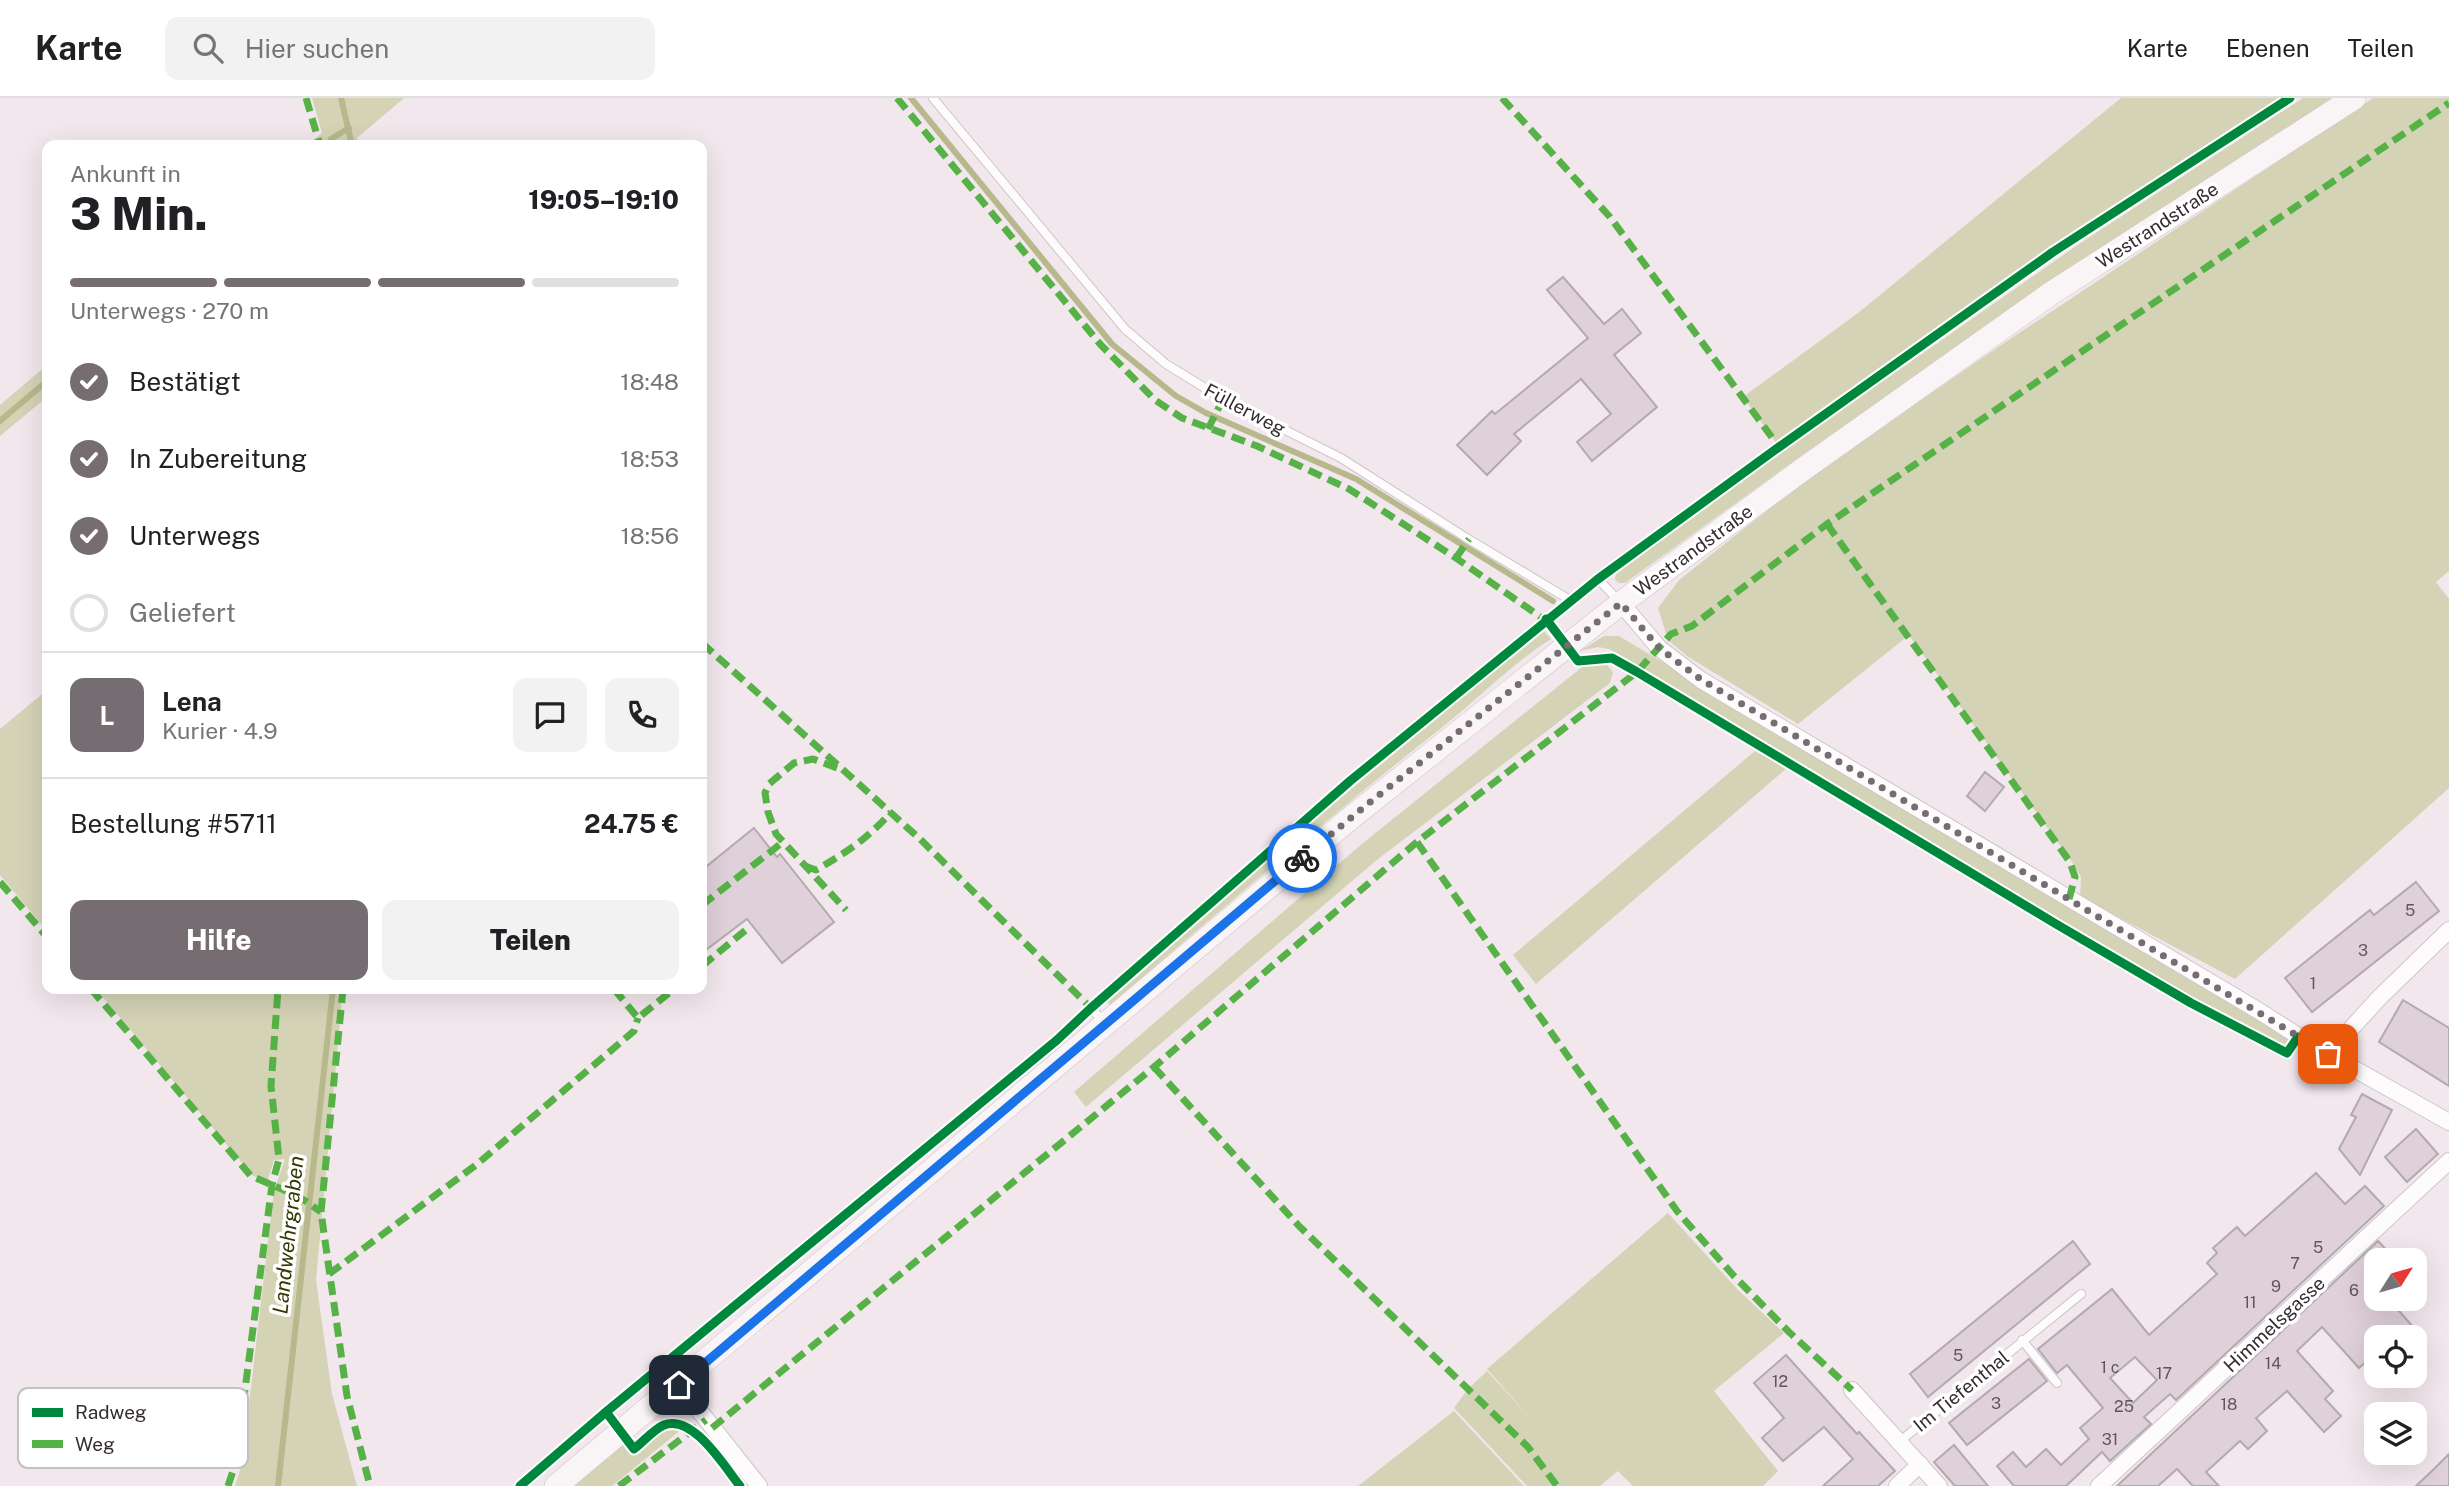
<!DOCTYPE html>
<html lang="de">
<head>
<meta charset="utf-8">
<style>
  :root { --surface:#fff; --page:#f2f2f2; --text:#202124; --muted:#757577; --line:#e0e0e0; --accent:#766d72 }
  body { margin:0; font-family:"Public Sans",sans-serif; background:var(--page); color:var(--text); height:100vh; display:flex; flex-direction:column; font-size:26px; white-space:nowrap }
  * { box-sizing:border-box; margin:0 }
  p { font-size:23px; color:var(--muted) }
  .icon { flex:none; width:38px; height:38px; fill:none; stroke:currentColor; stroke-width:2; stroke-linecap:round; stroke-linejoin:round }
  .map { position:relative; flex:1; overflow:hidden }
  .panel { position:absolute; left:42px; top:42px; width:665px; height:854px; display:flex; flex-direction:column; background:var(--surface); border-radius:14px; box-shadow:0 7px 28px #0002 }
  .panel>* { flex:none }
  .needle { width:46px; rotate:53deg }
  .tools { position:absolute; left:2364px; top:1150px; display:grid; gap:14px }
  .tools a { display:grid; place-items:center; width:63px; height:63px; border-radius:14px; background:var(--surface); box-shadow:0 7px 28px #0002; font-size:35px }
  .pin { position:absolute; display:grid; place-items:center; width:60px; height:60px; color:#fff; margin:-30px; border-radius:14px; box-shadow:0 4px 10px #0006 }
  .courier { position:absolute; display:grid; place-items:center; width:70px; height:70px; margin:-35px; border:5px solid #1a73e8; border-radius:50%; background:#fff; color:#222; box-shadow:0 2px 9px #0007 }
  .head em { font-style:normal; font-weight:800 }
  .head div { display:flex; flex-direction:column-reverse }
  .head { display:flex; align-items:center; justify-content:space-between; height:119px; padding:0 28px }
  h1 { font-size:46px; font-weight:800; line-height:52px }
  .bar { display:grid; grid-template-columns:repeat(4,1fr); gap:10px 7px; align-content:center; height:84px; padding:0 28px }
  .bar i { height:9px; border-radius:5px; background:var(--line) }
  .bar .selected { background:var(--accent) }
  .bar p { grid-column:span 4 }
  .line { display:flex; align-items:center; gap:18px; padding:0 28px; border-top:2px solid var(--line) }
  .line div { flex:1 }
  .round { display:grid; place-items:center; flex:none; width:74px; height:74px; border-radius:14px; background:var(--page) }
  ol { padding:0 28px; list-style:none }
  li { display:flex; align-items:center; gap:21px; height:77px }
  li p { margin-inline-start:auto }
  li .icon { padding:7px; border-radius:50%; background:var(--accent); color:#fff; stroke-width:4 }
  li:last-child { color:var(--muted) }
  li i { width:38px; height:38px; border:4px solid var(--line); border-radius:50% }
  .cta { display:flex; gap:14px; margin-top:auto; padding:14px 28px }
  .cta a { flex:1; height:80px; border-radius:14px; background:var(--accent); color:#fff; font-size:28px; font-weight:800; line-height:80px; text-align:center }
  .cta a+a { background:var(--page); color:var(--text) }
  header { display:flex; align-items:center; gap:42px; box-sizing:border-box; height:98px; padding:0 35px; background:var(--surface); border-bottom:2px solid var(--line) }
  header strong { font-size:33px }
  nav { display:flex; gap:38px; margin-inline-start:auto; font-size:24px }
  .search { width:490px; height:63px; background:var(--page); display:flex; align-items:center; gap:18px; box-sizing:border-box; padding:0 24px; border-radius:14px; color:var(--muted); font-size:26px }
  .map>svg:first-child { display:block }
  .green { fill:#d4d3b6 }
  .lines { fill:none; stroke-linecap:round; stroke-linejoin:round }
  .stream { stroke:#b7b98c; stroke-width:6 }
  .building { fill:#e0d0d9; stroke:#b2aaaf; stroke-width:2; fill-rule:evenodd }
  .lane-casing { stroke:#cdc5c9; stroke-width:10 }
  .street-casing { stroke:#cdc5c9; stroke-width:18 }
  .secondary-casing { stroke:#cdc5c9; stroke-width:24 }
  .lane { stroke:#fdfbfc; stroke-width:8 }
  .street { stroke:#fdfbfc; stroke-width:16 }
  .secondary { stroke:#f9f5f7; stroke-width:23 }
  .quiet { stroke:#56b246; stroke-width:7; stroke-dasharray:14 7; stroke-linecap:butt }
  .cycleway-casing { stroke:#fff; stroke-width:13 }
  .cycleway { stroke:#00873e; stroke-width:9 }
  .done { stroke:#766d72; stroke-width:7; stroke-dasharray:0 12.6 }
  .route { stroke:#1a73e8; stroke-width:9 }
  .labels { text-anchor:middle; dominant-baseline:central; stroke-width:7; stroke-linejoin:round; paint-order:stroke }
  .number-label { font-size:16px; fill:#5f565b }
  .street-label { font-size:19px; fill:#332c30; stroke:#fff }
  .water-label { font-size:21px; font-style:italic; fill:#343801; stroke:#fff }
  .key { fill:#fff; stroke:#c2c0c1; stroke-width:2 }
  .key-label { font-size:19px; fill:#332c30 }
</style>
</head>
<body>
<header>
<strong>Karte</strong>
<div class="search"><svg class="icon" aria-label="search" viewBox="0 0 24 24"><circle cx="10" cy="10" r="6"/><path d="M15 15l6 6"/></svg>Hier suchen</div>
<nav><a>Karte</a><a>Ebenen</a><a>Teilen</a></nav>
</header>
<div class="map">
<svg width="2449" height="1388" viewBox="0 0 2449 1388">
  <rect width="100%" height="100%" fill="#f2e7ed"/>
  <g class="green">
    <polygon points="312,0 404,0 357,40 359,47 308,47 322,35"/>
    <polygon points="2121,0 2290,0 2053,154 1779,349 1743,299 1858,215"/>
    <polygon points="2303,0 2332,0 2010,212 1812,350 1625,485 1619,485 1615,482 1616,476 1763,367 2082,144"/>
    <polygon points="2373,0 2449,0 2449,473 2436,484 2449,501 2449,690 2235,881 2080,799 2081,779 2072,764 1909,537 1798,626 1687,558 1668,542 1658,510 1679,482 1812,377 2004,245"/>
    <polygon points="47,267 47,299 0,338 0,307"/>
    <path d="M 1543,532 L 1551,541 C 1511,566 1477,602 1440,631 C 1327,720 1219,814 1110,907 L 1105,901 L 1338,702 Z"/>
    <polygon points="1604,538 1619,538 2067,808 2221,896 2292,944 2287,953 2060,824 1609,551 1598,549 1580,553"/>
    <polygon points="1587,565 1606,566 1613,574 1610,585 1378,761 1086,1009 1074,994 1363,745"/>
    <polygon points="47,592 47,833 0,777 0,631"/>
    <polygon points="1755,653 1787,670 1536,886 1513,857"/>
    <polygon points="96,891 343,891 316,1182 332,1296 357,1388 235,1388 242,1366 274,1093 285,1061 274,1062 268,1081 253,1078"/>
    <polygon points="1668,1115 1738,1192 1784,1235 1714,1293 1778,1373 1763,1388 1633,1388 1618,1373 1600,1388 1527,1388 1454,1310 1468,1291 1487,1273 1534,1324 1487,1271"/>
    <polygon points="1454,1313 1524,1388 1358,1388"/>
    <polygon points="682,1331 612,1388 572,1388 624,1345 635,1356 664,1333"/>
  </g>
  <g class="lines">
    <g class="stream">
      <polyline points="341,0 352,47"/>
      <polyline points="911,0 1112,246 1176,298 1206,315 1356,381 1553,503"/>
      <polyline points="331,41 349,30"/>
      <polyline points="0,323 47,283"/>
      <polyline points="278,1388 333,891"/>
    </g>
  </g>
  <g class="building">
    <polygon points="1563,179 1604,226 1622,211 1641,235 1614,257 1657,309 1592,363 1577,344 1611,316 1581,281 1514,336 1521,343 1487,377 1457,347 1492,313 1495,316 1588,240 1547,192"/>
    <polygon points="1985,674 2004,689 1985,713 1967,698"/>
    <polygon points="754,730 777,759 780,756 834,824 782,865 747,821 702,855 702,772"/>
    <polygon points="2416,784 2439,813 2312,914 2285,880 2370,812 2374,817"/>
    <polygon points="2403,902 2449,930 2449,988 2379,944"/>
    <polygon points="2362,996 2392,1012 2360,1077 2339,1051 2356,1019 2351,1017"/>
    <polygon points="2416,1031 2438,1056 2407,1084 2385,1059"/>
    <path d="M 2316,1075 L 2345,1106 L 2365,1088 L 2384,1108 L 2176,1302 L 2170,1296 L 2144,1319 L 2151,1326 L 2110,1363 L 2102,1354 L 2066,1388 L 2014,1388 L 1997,1368 L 2013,1354 L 2026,1369 L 2046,1351 L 2061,1367 L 2089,1341 L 2080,1330 L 2103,1310 L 2067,1267 L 2057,1275 L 2038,1251 L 2112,1191 L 2149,1237 L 2217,1176 L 2207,1165 L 2217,1155 L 2213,1150 L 2237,1129 L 2245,1138 ZM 2135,1259 L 2157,1282 L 2133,1305 L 2110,1280 Z"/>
    <polygon points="2073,1143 2090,1166 1928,1299 1910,1276"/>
    <polygon points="2378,1143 2396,1162 2376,1162 2376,1200 2413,1200 2399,1213 2415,1231 2406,1239 2376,1239 2376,1254 2359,1270 2322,1229 2297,1253 2333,1293 2325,1301 2341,1318 2324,1334 2287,1293 2256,1320 2267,1333 2248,1351 2240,1343 2206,1374 2219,1388 2193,1388 2177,1371 2158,1388 2117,1388"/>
    <polygon points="1786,1257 1857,1336 1859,1334 1895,1373 1878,1388 1823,1388 1853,1361 1824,1329 1783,1363 1762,1340 1784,1320 1754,1285"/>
    <polygon points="2029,1261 2047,1283 1967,1347 1949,1325"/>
    <polygon points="1954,1347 1988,1388 1955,1388 1934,1364"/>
    <polygon points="2449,1356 2449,1388 2416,1388 2435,1370"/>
  </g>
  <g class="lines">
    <g class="lane-casing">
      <g id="lane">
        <polyline points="933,0 1125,231 1166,266 1223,301 1341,360 1465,439 1570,502 1598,481 1619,503"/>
        <polyline points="1091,910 1103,923"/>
        <polyline points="2022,1242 2057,1285"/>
        <polyline points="1899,1344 2081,1196"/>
      </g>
    </g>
    <g class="street-casing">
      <g id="street">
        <polyline points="1621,505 1659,550 1701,582 2259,913 2317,950 2449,1024"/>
        <polyline points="2328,956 2379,900 2449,832"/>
        <polyline points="679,1287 759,1388"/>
        <polyline points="1852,1292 1939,1388"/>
        <polyline points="1897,1388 1920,1366"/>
        <polyline points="2099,1388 2449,1063"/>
      </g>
    </g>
    <g class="secondary-casing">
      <polyline id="secondary" points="556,1388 1353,718 1621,505 1802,372 2050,196 2354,0"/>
    </g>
    <use href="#lane" class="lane"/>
    <use href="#street" class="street"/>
    <use href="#secondary" class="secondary"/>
    <g class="quiet">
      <polyline points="306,0 320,47"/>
      <polyline points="897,0 1100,246 1155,302 1182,320 1257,348 1349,391 1456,460 1548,524"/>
      <polyline points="1502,0 1610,119 1779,349"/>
      <polyline points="1208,331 1223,301"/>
      <polyline points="1827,426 2070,764 2075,779 2069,801"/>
      <polyline points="1456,460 1469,441"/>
      <polyline points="702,545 920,741 1091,910"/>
      <polyline points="837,670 813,661 794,665 769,686 765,695 768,714 776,736 846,812"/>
      <polyline points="1417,744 1677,1113 1733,1177 1789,1234 1852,1292"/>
      <path d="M 805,768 L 816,772 C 844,756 870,739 891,714"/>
      <polyline points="0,784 47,839"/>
      <polyline points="702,807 783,744"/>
      <polyline points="702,868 747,831"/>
      <polyline points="91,891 251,1078 298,1098 321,1114"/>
      <polyline points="343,891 321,1114 347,1298 370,1388"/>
      <polyline points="614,891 638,920 674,891"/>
      <polyline points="1154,969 1299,1128 1528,1349 1557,1388"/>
      <polyline points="329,1176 476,1067 634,933 638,920"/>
      <polyline points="712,1330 1154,969 1417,744 1637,574 1671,536 1692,528 1827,426 2449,5"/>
      <polyline points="228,1388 235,1367 272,1087 279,1061 271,988 278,891"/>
      <polyline points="619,1388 706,1322"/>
    </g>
    <g class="cycleway-casing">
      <g id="cycleway">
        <polyline points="1546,521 1578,563 1612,560 1637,574 2056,826 2191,905 2287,955 2298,939"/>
        <path d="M 606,1314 L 634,1351 C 643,1344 654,1331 664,1327 C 693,1316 724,1368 740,1388"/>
        <polyline points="520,1388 606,1314 1057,942 1091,910 1350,683 1598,481 1779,349 2053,154 2290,0"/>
      </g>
    </g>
    <use href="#cycleway" class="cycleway"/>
  </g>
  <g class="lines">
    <polyline class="done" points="1302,760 1374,701 1621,505 1659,550 1702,582 2328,956"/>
    <polyline class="route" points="679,1287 1302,760"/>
  </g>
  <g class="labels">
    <g class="number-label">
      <text x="2410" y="812">5</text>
      <text x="2363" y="852">3</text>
      <text x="2313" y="885">1</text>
      <text x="2318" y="1149">5</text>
      <text x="2295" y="1165">7</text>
      <text x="2276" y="1188">9</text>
      <text x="2354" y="1192">6</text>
      <text x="2250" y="1204">11</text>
      <text x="1958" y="1257">5</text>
      <text x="2273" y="1265">14</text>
      <text x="2110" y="1269">1 c</text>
      <text x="2164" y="1275">17</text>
      <text x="1780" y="1283">12</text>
      <text x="1996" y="1305">3</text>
      <text x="2229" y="1306">18</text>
      <text x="2124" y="1308">25</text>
      <text x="2110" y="1341">31</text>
    </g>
    <g class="street-label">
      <text transform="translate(2157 127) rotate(-33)">Westrandstraße</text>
      <text transform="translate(1245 311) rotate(28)">Füllerweg</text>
      <text transform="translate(1693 452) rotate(-36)">Westrandstraße</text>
      <text transform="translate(2274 1226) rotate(-43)">Himmelsgasse</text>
      <text transform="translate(1961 1293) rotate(-39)">Im Tiefenthal</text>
    </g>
    <g class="water-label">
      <text transform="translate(288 1137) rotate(-84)">Landwehrgraben</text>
    </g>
  </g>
  <rect x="18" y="1290" width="230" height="80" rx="10" class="key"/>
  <rect x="32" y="1310" width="31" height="9" fill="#00873e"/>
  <rect x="32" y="1342" width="31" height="8" fill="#56b246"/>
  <g class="key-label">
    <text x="75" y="1321">Radweg</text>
    <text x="75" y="1353">Weg</text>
  </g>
</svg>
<div class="tools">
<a><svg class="needle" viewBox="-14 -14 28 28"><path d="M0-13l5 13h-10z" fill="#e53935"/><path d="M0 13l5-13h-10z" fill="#757577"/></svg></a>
<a><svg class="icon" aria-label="locate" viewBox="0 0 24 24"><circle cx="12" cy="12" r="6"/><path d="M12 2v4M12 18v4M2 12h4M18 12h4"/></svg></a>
<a><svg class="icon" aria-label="layers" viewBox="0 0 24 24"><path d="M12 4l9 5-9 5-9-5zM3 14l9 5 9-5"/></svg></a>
</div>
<div class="pin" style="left:2328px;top:956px;background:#ea580c"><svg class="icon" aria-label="bag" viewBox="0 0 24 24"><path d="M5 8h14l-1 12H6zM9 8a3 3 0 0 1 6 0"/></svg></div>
<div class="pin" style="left:679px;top:1287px;background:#1f2937"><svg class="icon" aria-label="home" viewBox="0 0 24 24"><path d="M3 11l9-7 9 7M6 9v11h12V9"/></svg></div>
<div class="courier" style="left:1302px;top:760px"><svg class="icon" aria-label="bike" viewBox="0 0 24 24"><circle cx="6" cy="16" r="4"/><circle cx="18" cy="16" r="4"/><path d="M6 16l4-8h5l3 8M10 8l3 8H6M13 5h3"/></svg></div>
<section class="panel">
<div class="head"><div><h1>3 Min.</h1><p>Ankunft in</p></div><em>19:05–19:10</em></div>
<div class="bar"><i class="selected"></i><i class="selected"></i><i class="selected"></i><i></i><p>Unterwegs · 270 m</p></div>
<ol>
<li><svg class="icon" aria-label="check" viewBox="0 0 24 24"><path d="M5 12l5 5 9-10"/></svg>Bestätigt<p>18:48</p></li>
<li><svg class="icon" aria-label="check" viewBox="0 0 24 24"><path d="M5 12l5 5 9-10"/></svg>In Zubereitung<p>18:53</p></li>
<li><svg class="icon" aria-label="check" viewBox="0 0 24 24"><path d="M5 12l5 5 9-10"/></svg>Unterwegs<p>18:56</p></li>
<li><i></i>Geliefert</li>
</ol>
<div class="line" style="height:126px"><b class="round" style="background:var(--accent);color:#fff">L</b><div><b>Lena</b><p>Kurier · 4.9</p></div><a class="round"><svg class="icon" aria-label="chat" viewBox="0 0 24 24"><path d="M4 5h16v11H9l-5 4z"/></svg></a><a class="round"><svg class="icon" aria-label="phone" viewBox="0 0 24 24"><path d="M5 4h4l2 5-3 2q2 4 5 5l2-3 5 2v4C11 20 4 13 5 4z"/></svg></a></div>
<div class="line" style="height:91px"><div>Bestellung #5711</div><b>24.75 €</b></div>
<div class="cta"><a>Hilfe</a><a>Teilen</a></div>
</section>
</div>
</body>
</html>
